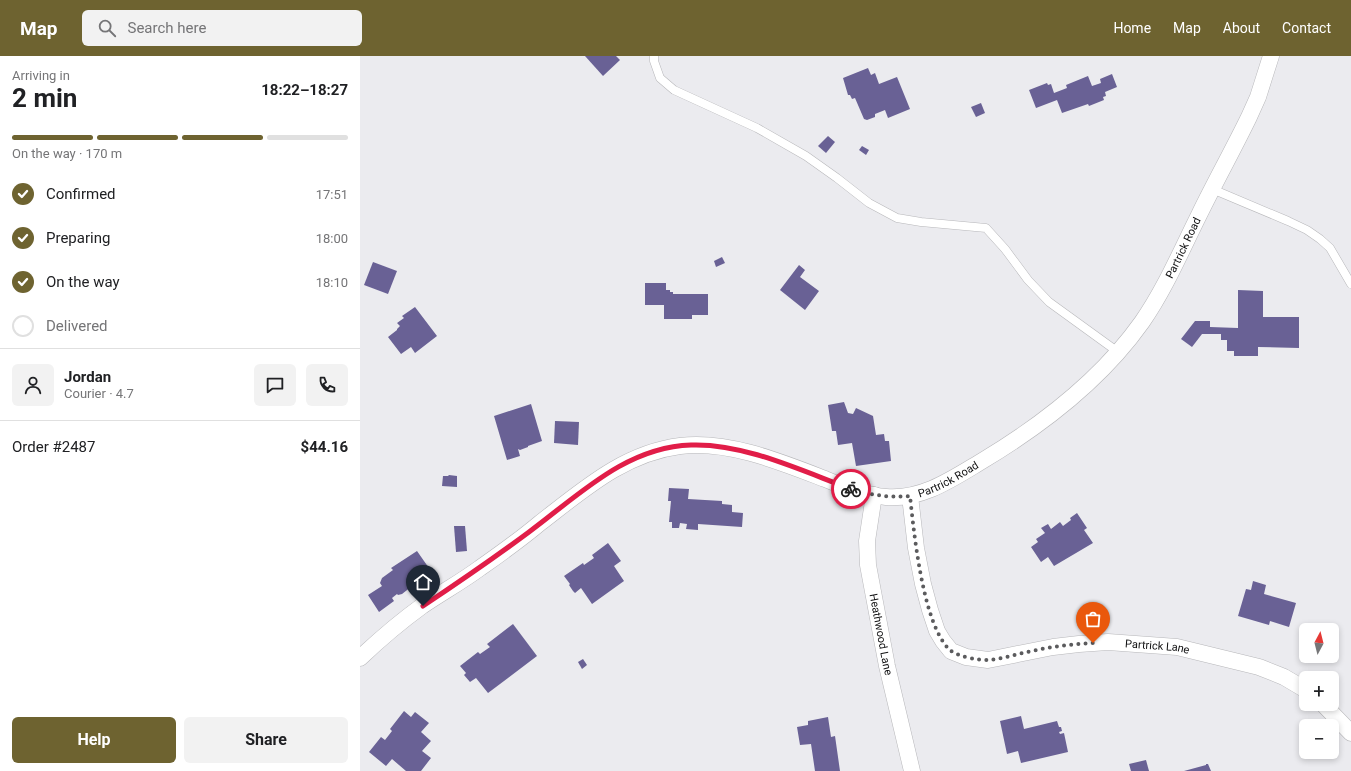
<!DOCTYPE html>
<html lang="en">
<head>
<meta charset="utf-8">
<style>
  :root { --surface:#fff; --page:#f2f2f2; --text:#202124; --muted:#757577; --line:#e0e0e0; --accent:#6e6330 }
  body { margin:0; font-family:Roboto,sans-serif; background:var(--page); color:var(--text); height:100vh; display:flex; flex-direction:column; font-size:15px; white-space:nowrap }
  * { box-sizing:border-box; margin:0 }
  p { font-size:13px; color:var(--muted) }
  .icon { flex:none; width:22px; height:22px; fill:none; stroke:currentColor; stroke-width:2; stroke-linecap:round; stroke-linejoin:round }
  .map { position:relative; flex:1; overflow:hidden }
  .panel { display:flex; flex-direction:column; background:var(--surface); width:360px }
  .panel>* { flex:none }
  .needle { width:26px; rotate:7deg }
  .buttons { position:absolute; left:939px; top:567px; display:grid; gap:8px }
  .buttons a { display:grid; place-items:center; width:40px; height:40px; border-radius:6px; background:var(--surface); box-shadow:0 2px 6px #0003; font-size:20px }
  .pin { position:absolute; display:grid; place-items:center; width:34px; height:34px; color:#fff; margin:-41px -17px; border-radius:50% 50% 50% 0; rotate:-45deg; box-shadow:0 0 4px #0007 }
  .pin .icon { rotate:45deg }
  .courier { position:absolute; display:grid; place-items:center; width:40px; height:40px; margin:-20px; border:3px solid #e11d48; border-radius:50%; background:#fff; color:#222; box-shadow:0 1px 5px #0007 }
  .headline em { font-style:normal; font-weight:700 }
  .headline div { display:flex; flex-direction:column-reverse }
  .headline { display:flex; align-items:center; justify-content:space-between; height:68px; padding:0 12px }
  h1 { font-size:26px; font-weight:700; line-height:30px }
  .bar { display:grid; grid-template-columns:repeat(4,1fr); gap:6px 4px; align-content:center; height:48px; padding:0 12px }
  .bar i { height:5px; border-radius:3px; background:var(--line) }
  .bar .selected { background:var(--accent) }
  .bar p { grid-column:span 4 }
  .line { display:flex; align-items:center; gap:10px; padding:0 12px; border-top:1px solid var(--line) }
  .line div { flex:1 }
  .round { display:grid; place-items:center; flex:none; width:42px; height:42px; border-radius:6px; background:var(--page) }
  ol { padding:0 12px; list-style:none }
  li { display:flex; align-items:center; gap:12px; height:44px }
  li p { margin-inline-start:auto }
  li .icon { padding:4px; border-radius:50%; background:var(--accent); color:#fff; stroke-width:4 }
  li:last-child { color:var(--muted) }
  li i { width:22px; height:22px; border:2px solid var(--line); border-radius:50% }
  .button { display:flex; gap:8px; margin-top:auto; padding:8px 12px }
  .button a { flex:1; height:46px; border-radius:6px; background:var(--accent); color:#fff; font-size:16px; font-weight:700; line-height:46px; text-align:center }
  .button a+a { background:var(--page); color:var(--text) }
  header { display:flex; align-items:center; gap:24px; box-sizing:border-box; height:56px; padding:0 20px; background:var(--accent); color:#fff }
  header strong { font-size:19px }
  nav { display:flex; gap:22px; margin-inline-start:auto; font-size:14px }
  .search { width:280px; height:36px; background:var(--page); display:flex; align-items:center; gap:10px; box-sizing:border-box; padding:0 14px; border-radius:6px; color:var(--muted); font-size:15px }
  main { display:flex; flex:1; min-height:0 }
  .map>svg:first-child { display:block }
  .building { fill:#696195 }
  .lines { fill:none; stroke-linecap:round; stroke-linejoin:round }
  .service-casing { stroke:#b7b7ba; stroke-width:9 }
  .minor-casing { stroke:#b7b7ba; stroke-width:17 }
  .service { stroke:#fff; stroke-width:8 }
  .minor { stroke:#fff; stroke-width:16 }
  .done { stroke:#5b5b5d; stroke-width:4; stroke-dasharray:0 7.2 }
  .route { stroke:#e11d48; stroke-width:5 }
  .labels { text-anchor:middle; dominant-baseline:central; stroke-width:3; stroke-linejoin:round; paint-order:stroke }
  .street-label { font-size:11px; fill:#0e0e0f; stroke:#ebebef }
</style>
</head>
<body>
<header>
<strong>Map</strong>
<div class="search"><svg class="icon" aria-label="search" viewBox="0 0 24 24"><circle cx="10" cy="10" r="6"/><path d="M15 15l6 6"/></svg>Search here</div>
<nav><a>Home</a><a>Map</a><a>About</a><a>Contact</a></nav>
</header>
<main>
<section class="panel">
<div class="headline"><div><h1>2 min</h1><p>Arriving in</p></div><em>18:22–18:27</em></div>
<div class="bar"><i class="selected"></i><i class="selected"></i><i class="selected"></i><i></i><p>On the way · 170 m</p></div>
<ol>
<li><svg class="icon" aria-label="check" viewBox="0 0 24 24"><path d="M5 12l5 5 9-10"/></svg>Confirmed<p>17:51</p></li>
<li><svg class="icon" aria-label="check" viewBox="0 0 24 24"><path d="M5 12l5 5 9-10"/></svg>Preparing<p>18:00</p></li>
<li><svg class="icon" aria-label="check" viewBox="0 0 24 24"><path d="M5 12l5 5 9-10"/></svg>On the way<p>18:10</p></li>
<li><i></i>Delivered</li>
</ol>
<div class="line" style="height:72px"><a class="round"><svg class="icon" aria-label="person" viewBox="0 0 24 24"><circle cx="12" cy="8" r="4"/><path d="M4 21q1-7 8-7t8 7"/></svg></a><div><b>Jordan</b><p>Courier · 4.7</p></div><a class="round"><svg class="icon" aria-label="chat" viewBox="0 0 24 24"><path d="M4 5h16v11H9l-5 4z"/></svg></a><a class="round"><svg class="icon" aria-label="phone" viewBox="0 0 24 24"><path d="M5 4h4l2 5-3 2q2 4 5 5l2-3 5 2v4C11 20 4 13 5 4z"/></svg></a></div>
<div class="line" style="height:52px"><div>Order #2487</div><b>$44.16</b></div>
<div class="button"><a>Help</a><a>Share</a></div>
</section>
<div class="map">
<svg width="991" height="715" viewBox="0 0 991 715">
  <rect width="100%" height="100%" fill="#ebebef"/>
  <g class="building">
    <polygon points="225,0 256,0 260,4 243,20"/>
    <polygon points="508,12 511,19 515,17 519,28 537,21 550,53 528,62 525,54 515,58 515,61 507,64 504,63 495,42 492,43 490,39 488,39 483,22"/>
    <polygon points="752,18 757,31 745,36 746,40 743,41 744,44 729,50 728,48 702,57 697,44 676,52 669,34 687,27 688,29 691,28 694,37 707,32 706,29 728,20 732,30 741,27 740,23"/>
    <polygon points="621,47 625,57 616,61 611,51"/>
    <polygon points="468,80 475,86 466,97 458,90"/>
    <polygon points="502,90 509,94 506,99 499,94"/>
    <polygon points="362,201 365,207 356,211 354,205"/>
    <polygon points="13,206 37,215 28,238 4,229"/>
    <polygon points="439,209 445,214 440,221 459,235 445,254 420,234"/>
    <polygon points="285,227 306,227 306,234 310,234 310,236 313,236 313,238 348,238 348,259 332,259 332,263 304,263 304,249 285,249"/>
    <polygon points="878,234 903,235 903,261 939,261 939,292 898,291 898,300 874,300 874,295 867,295 867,284 861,284 861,278 842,278 832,291 821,283 835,265 850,265 850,271 878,272"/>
    <polygon points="55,251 77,280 55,297 51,291 41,298 28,281 37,274 37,273 40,270 37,267 44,262 42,260"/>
    <polygon points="484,346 488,357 493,358 496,352 513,360 516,379 524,378 525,385 529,385 531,405 496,410 492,387 478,389 476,375 472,375 468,349"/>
    <polygon points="171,348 182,385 168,390 168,391 160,394 158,393 160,400 147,404 134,360"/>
    <polygon points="195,365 219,366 218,389 194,387"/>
    <polygon points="89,419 97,420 97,431 82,430 83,420 88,420"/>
    <polygon points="309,432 329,433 328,443 362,445 362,448 372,449 372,456 383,457 382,471 338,468 338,474 326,473 327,468 320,467 319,472 312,472 312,466 309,466 311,445 308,445"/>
    <polygon points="717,457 727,472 724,474 733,487 694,510 688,501 681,506 671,491 678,486 676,483 685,477 681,472 688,468 691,473 700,466 703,470 711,464 710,462"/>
    <polygon points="94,470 105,470 107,495 96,496"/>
    <polygon points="248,487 261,505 254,510 264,525 232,548 221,532 215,537 213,535 209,529 210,528 204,520 223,507 224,509 234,502 232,499"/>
    <polygon points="57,495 71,515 55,526 56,527 42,538 38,539 37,538 32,542 34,545 19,556 8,539 22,530 20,527 22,522 33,514 31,512"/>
    <polygon points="893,525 906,529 904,538 936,547 929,571 910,565 909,569 878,560 886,533 891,534"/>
    <polygon points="153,568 177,600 128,637 116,622 110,626 104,619 106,617 100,610 118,596 120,598 130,591 127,588"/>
    <polygon points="223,603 227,609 222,613 218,606"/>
    <polygon points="44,655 51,661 55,656 69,667 61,676 71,685 62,695 71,702 61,715 46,715 32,703 26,710 9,696 21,681 25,684 32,675 30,673"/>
    <polygon points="661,660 664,673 697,665 699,671 701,671 702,675 699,676 700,678 704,677 708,696 661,707 658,695 647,698 640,665"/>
    <polygon points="468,661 471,681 475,680 480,715 455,715 451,688 440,689 437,671 448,669 448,665"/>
    <polygon points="786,704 789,715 771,715 769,708"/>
    <polygon points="846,708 848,708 851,715 824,715 846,709"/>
  </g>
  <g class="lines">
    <g class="service-casing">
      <g id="service">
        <polyline points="294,0 294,5 300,22 314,34 397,72 446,100 477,122 509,147 537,162 561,166 626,172 645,193 668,224 689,246 758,296"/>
        <polyline points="852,133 928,165 947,174 960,183 970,192 991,228"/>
      </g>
    </g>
    <g class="minor-casing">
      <g id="minor">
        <path id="s1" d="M 514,439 L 507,485 L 508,509 L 527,610 L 552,715"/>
        <path id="s2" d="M 550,440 L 556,492 L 563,528 L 570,554 L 577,575 L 583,585 L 591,595 L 606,601 L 628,604 L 693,591 L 719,588 L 748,586 L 817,591 L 899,611 L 924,621 L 946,634"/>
        <path id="s3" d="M 0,602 C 20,583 40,566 62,550 C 81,537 101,526 120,512 C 140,498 161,483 180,467 C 223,434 264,397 320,390 C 368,384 421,406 465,423 C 484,431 505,439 526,441 C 562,444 592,423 622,405 C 682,369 741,324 782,266 C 805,233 821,195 839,159 C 855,126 873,94 889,61 L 898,41 L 911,0"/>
        <polyline points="963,648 991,677"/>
      </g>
    </g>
    <use href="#service" class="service"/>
    <use href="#minor" class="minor"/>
  </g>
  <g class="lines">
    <path class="done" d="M 491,433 C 511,439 529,442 550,440 C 554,477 563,570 590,594 C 598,601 618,604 628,604 C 641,603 654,599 667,596 C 689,591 711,588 733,587"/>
    <path class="route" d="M 63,550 C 99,526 134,502 169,476 C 219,439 266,391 331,389 C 384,387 442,415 491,433"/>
  </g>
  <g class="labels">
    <g class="street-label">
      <text stroke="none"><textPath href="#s3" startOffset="1004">Partrick Road</textPath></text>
      <text stroke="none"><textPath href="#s3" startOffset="667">Partrick Road</textPath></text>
      <text stroke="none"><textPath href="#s1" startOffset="141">Heathwood Lane</textPath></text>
      <text stroke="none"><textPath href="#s2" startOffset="372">Partrick Lane</textPath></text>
    </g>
  </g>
</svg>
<div class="buttons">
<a><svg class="needle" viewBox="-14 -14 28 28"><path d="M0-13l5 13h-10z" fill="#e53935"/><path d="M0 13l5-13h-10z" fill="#757577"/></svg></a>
<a>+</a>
<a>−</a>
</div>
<div class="pin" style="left:733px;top:587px;background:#ea580c"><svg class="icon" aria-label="bag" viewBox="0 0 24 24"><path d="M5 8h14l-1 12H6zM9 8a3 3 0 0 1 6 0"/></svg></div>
<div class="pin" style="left:63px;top:550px;background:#1f2937"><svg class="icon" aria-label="home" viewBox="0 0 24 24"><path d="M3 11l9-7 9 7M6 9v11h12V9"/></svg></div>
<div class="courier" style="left:491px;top:433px"><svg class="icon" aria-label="bike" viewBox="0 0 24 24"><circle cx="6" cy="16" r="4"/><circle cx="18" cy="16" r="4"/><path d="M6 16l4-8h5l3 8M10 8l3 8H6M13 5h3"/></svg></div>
</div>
</main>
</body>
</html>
